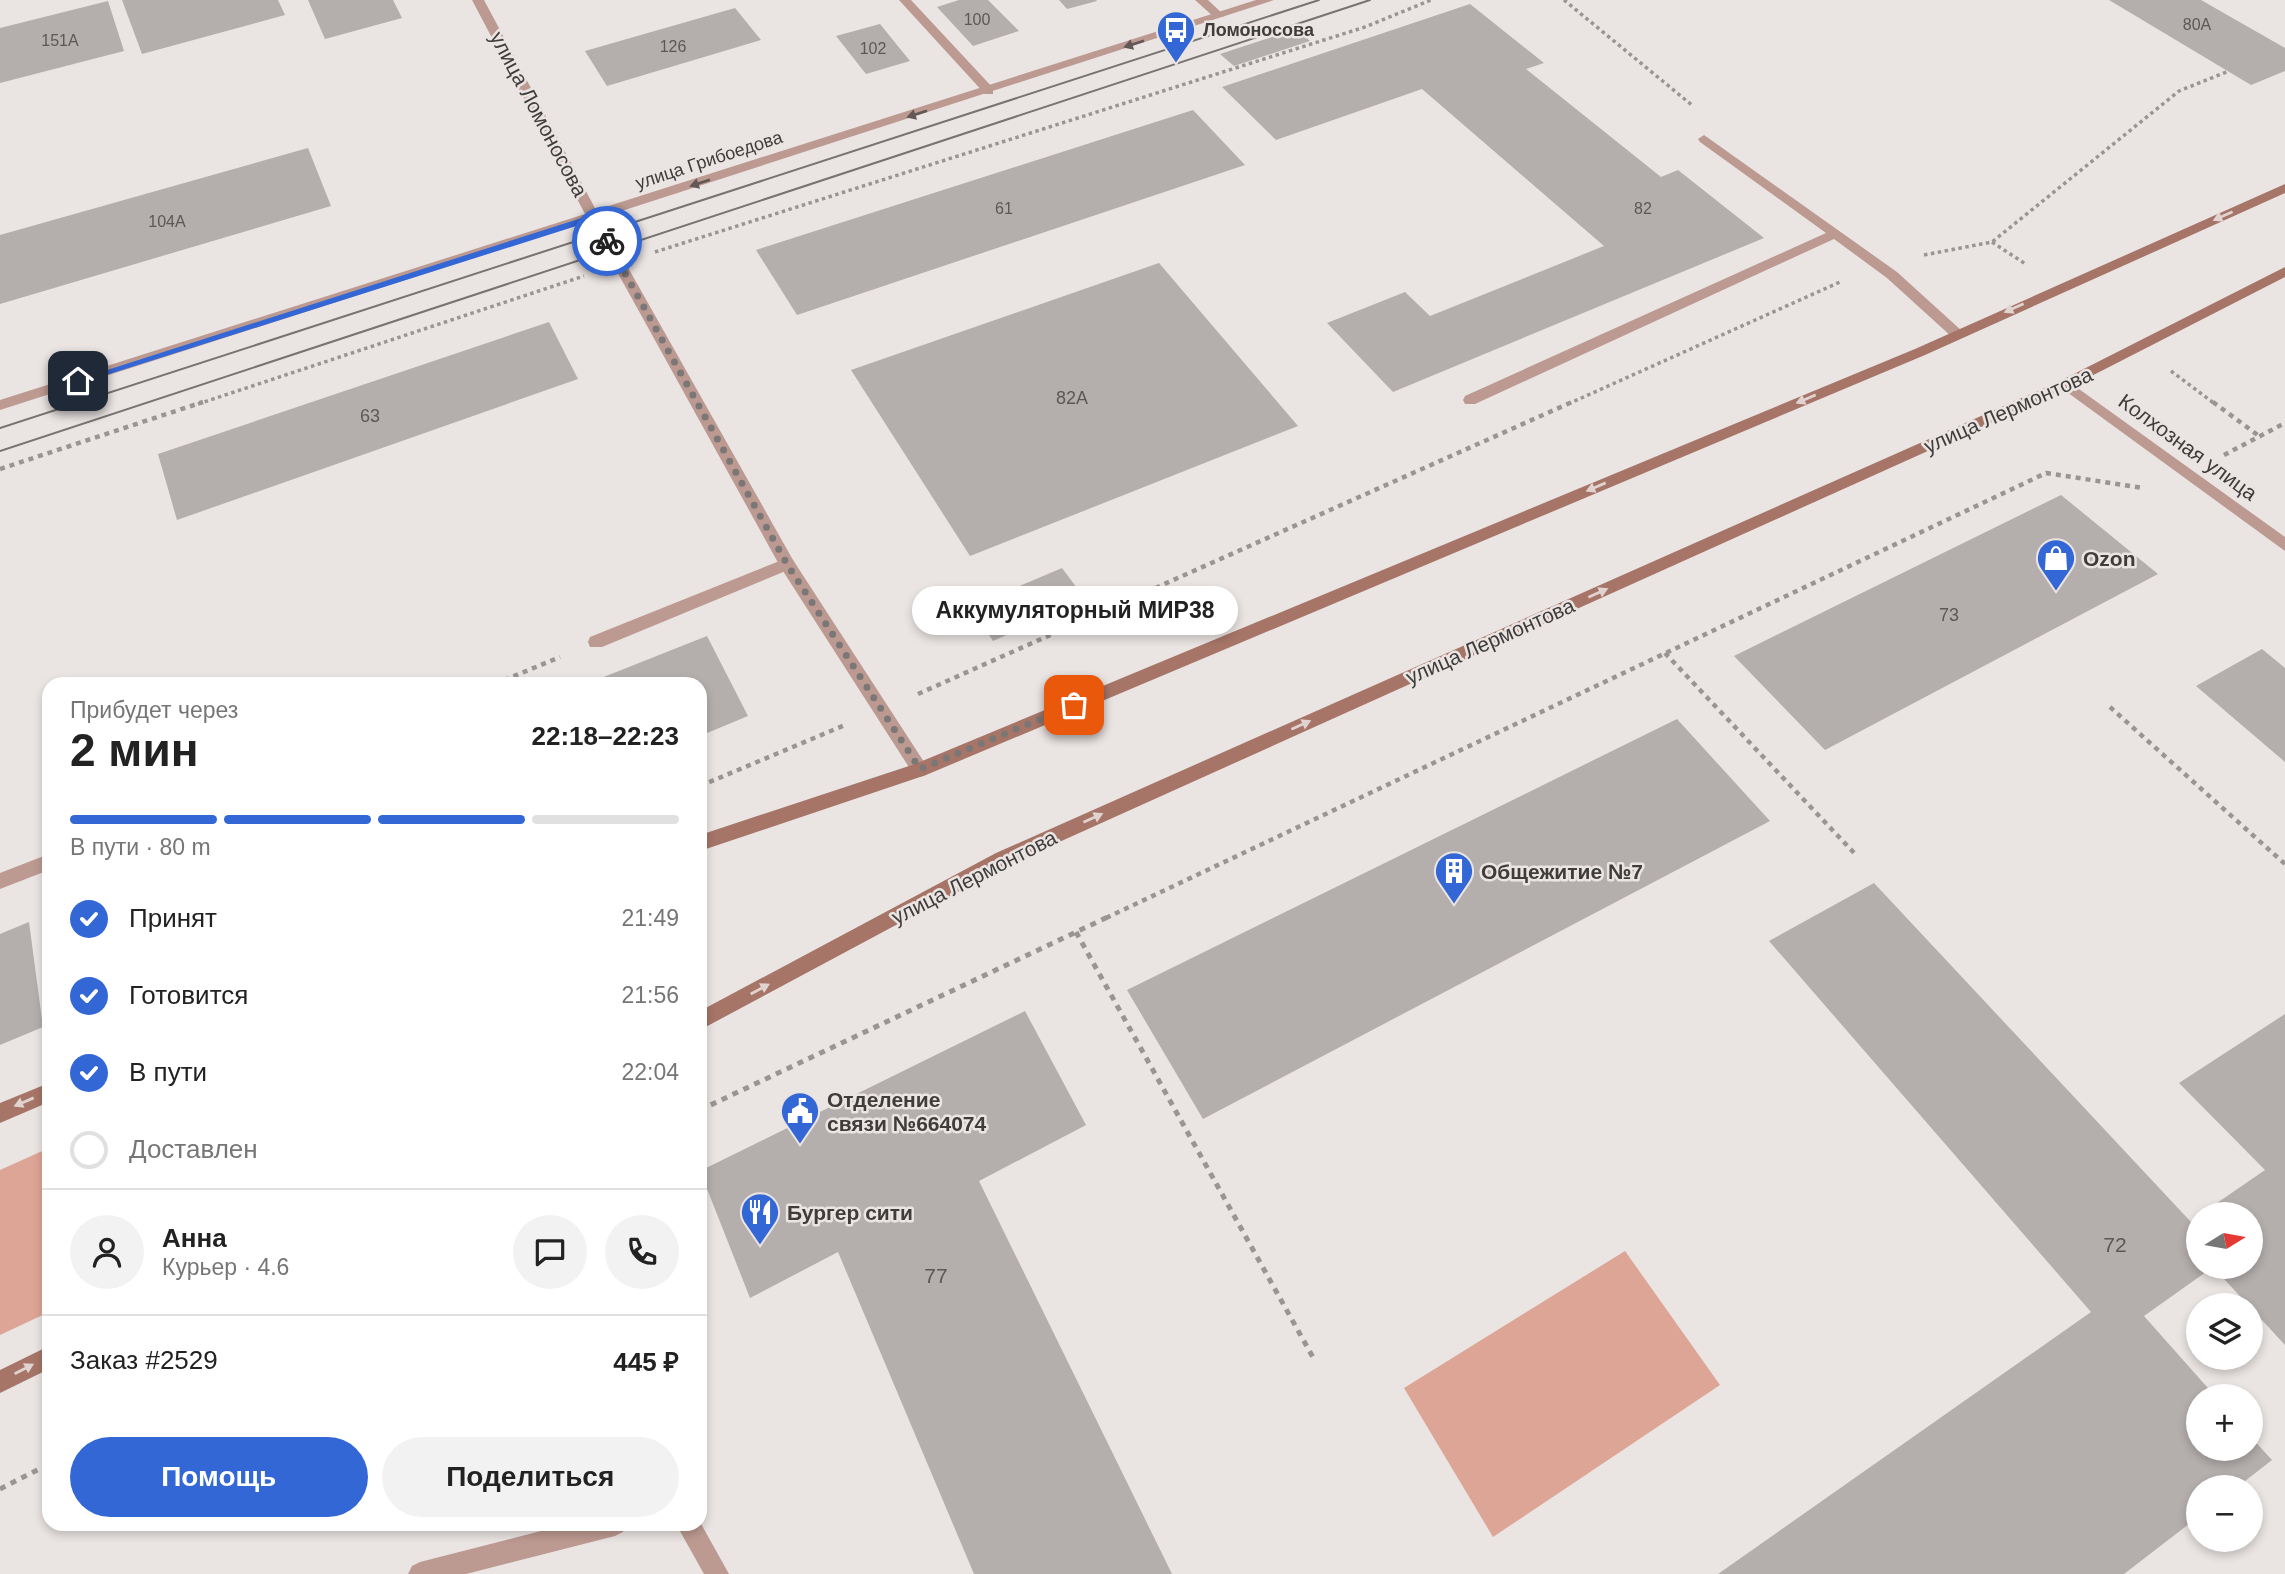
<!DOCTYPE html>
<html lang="ru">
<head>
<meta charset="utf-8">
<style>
  :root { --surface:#fff; --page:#f2f2f2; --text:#222; --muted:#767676; --line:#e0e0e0; --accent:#3367d6 }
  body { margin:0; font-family:Helvetica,sans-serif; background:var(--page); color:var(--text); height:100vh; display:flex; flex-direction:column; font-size:26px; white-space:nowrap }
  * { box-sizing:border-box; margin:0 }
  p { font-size:23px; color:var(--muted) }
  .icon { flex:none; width:38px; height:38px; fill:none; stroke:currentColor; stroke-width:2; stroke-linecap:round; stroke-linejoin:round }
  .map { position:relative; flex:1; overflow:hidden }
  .panel { position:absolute; left:42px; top:677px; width:665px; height:854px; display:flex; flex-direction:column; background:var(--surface); border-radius:21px; box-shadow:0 4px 10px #0003 }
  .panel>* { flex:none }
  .needle { width:46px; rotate:79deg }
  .buttons { position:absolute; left:2186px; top:1202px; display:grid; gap:14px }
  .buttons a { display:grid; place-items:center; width:77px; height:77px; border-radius:50%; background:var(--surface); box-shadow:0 4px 10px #0003; font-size:35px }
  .pin { position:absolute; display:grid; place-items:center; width:60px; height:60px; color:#fff; margin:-30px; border-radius:14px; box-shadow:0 4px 10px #0006 }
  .courier { position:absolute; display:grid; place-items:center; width:70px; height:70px; margin:-35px; border:5px solid #3367d6; border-radius:50%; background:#fff; color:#222; box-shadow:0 2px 9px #0007 }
  .bubble { position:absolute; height:49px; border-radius:24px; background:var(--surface); box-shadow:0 4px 10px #0003; font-size:23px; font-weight:700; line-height:49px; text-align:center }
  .headline em { font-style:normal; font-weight:700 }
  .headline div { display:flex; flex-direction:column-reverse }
  .headline { display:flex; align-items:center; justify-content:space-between; height:119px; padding:0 28px }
  h1 { font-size:46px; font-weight:700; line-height:52px }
  .bar { display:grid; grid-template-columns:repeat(4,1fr); gap:10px 7px; align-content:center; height:84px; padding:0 28px }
  .bar i { height:9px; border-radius:5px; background:var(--line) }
  .bar .on { background:var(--accent) }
  .bar p { grid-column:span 4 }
  .line { display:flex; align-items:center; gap:18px; padding:0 28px; border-top:2px solid var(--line) }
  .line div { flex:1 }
  .round { display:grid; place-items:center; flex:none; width:74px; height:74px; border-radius:37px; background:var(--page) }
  ol { padding:0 28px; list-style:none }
  li { display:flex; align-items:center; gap:21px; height:77px }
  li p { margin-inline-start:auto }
  li .icon { padding:7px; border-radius:50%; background:var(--accent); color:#fff; stroke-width:4 }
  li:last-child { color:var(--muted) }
  li i { width:38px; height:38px; border:4px solid var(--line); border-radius:50% }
  .cta { display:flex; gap:14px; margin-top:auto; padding:14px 28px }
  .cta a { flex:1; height:80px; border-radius:42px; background:var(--accent); color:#fff; font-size:28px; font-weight:700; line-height:80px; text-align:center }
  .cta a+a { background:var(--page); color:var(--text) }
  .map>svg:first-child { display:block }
  .green { fill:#dda596 }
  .building { fill:#b4aead }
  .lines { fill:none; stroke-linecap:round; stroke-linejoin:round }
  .path-far2 { stroke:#9a9594; stroke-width:3.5; stroke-dasharray:3.5 3.5; stroke-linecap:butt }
  .path-far1 { stroke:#9a9594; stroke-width:4.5; stroke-dasharray:5 5; stroke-linecap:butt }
  .path { stroke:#9a9594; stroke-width:5; stroke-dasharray:6 6; stroke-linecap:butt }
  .service { fill:#bc9a91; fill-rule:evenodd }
  .minor { fill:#bc9a91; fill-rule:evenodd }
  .secondary { fill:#a67568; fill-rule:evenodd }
  .tram { stroke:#777373; stroke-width:2 }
  .oneway { fill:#645856 }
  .oneway2 { fill:#e0d3d0 }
  .route { fill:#3367d6 }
  .done { stroke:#7b7776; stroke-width:7; stroke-dasharray:0 12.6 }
  .labels { text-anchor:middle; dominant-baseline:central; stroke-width:5; stroke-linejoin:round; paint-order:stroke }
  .far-number-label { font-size:16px; fill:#5c5858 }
  .far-poi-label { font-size:18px; font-weight:bold; fill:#3f3c3c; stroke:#eae4e2; text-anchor:start }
  .far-street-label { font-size:18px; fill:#3f3c3c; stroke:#eae4e2 }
  .number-label { font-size:18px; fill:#5c5858 }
  .street-label { font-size:21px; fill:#3f3c3c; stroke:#eae4e2 }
  .poi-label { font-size:21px; font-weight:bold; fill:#3f3c3c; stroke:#eae4e2; text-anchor:start }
  .near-number-label { font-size:21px; fill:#5c5858 }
</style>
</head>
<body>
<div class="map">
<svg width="2285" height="1574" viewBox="0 0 2285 1574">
  <rect width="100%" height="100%" fill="#eae4e2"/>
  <g class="green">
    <polygon points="49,1148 49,1312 0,1335 0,1170"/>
    <polygon points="1625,1251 1720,1385 1493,1537 1404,1388"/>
  </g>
  <g class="building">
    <polygon points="122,0 278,0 285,15 142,54"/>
    <polygon points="308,0 393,0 402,18 325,39"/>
    <polygon points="959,0 988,0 1019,31 973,46 937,7"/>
    <polygon points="1059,0 1096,0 1097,1 1067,9"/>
    <polygon points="2109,0 2201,0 2285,48 2285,71 2251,85"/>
    <polygon points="108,1 124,51 0,83 0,28"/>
    <polygon points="1470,4 1544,63 1526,69 1661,177 1678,170 1764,238 1393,392 1327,323 1405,292 1430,316 1604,246 1422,89 1276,140 1222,87"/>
    <polygon points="735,8 761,40 607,86 585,51"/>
    <polygon points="880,24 910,61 866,74 836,36"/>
    <polygon points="1296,29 1310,41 1234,66 1220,54"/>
    <polygon points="1193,110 1245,165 797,315 756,250"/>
    <polygon points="308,148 331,206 0,304 0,235"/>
    <polygon points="1159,263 1298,426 970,556 851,370"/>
    <polygon points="549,322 578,379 177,520 158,454"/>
    <polygon points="2061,495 2158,574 1825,750 1734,656"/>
    <polygon points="1062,568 1086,600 993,641 970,607"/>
    <polygon points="707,636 748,716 700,736 700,684 586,684"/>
    <polygon points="2262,649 2285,668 2285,762 2196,686"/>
    <polygon points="1677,719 1770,821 1203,1119 1127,990"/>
    <polygon points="1874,883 2191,1222 2198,1217 2198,1267 2250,1267 2250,1214 2201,1214 2265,1170 2179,1083 2285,1014 2285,1345 2213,1267 2144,1316 2215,1396 2198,1396 2198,1449 2250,1449 2250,1436 2272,1460 2236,1488 2198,1488 2198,1517 2124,1574 1718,1574 2091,1312 1769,941"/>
    <polygon points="29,922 43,1027 0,1045 0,934"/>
    <polygon points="1025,1011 1086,1125 979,1181 1172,1574 974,1574 838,1252 750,1298 700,1171"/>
  </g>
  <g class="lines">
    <g class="path-far2">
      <polyline points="1564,0 1693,106"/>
      <polyline points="1992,242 2027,265"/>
      <polyline points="655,252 1365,27 1431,0"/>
      <polyline points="1924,255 1992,242 2179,91 2229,71"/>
      <polyline points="2171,371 2215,404"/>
      <polyline points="198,404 584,276"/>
      <polyline points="1568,404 1840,282"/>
    </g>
    <g class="path-far1">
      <polyline points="2213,402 2259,436"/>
      <polyline points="2224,455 2285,423"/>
      <polyline points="0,469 203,402"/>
      <polyline points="1665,653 1857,856"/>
      <polyline points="495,684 560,657"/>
      <polyline points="918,694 1572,402"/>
      <polyline points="2110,707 2285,864"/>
      <polyline points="700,786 845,725"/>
      <polyline points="1106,918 2046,473 2143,488"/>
    </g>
    <g class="path">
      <polyline points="1076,932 1315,1361"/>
      <polyline points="700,1110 1110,916"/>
      <polyline points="0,1489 49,1464"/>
    </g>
    <g class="service">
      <polygon points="899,0 911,0 993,88 993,94 985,94"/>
      <polygon points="1195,0 1208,0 1225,16 1215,18"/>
      <polygon points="1704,135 1897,272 1962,331 1962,337 1952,337 1887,278 1834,239 1475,404 1465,404 1463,400 1465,396 1826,233 1700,142 1698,139"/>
      <polygon points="787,558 793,560 795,564 793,568 602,647 590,647 588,642 590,637"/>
      <polygon points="49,854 49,870 0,889 0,873"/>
      <polygon points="568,1524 627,1524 623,1532 615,1536 466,1574 408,1574 412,1566 420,1562"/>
    </g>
    <g class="minor">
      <polygon points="472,0 484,0 596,210 1256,0 1274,0 600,218 793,560 926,765 929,770 926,775 920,777 914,775 781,568 589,221 0,410 0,400 585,214"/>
      <polygon points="2065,379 2285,537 2285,551 2060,387 2058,384"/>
      <polygon points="700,1522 729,1574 704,1574 676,1524"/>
    </g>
    <g class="secondary">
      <polygon points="2285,184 2285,193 1925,355 926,775 700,851 700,835 915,764 1915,349"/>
      <polygon points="2285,267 2285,277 2070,387 1008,865 700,1030 700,1011 996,853 2060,381"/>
      <polygon points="49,1083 49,1102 0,1123 0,1103"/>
      <polygon points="49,1346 49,1369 0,1393 0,1370"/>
    </g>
    <g class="tram">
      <polyline points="0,428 1319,0"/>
      <polyline points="0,451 1370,0"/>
    </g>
  </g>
  <defs><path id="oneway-solid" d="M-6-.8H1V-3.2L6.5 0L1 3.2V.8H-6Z" transform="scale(1.75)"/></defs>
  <g class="oneway">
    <use href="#oneway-solid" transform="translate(1134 44) rotate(162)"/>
    <use href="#oneway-solid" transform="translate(917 114) rotate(162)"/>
    <use href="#oneway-solid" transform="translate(700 183) rotate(162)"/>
  </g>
  <g class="oneway2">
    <use href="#oneway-solid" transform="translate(2223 216) rotate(156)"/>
    <use href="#oneway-solid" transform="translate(2014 308) rotate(156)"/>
    <use href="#oneway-solid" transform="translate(1806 399) rotate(157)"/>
    <use href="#oneway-solid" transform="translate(1596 487) rotate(157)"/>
    <use href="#oneway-solid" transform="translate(1598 593) rotate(-24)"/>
    <use href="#oneway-solid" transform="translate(1301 725) rotate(-24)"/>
    <use href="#oneway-solid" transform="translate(1093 818) rotate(-24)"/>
    <use href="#oneway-solid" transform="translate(760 989) rotate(-28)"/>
    <use href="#oneway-solid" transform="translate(24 1102) rotate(157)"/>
    <use href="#oneway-solid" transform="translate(24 1369) rotate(-27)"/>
  </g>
  <polygon class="route" points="591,215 597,215 610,243 603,243 592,221 81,383 73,381"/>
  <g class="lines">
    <polyline class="done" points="607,241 787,564 920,769 1074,705"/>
  </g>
  <defs>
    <g id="bus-pin" transform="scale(2.0125)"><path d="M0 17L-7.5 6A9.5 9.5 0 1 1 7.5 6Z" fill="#3367d6" stroke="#eae4e2"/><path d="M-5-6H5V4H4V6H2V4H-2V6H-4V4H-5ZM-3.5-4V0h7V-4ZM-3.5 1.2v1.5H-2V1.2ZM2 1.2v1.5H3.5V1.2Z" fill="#fff"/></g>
    <g id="shop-pin" transform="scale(2.0125)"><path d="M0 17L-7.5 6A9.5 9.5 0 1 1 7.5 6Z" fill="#3367d6" stroke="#eae4e2"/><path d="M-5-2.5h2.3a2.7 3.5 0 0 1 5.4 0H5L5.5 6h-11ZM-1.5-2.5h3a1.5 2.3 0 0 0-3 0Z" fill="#fff"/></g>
    <g id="building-pin" transform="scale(2.0125)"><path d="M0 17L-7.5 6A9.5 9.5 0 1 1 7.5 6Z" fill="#3367d6" stroke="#eae4e2"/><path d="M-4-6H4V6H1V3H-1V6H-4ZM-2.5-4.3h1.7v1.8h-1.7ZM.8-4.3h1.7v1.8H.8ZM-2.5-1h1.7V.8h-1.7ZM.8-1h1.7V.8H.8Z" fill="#fff"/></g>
    <g id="civic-pin" transform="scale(2.0125)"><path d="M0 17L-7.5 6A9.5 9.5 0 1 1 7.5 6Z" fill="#3367d6" stroke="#eae4e2"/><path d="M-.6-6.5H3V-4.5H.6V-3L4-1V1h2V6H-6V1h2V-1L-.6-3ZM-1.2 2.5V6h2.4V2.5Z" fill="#fff"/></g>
    <g id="restaurant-pin" transform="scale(2.0125)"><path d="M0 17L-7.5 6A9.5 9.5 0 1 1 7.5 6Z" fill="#3367d6" stroke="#eae4e2"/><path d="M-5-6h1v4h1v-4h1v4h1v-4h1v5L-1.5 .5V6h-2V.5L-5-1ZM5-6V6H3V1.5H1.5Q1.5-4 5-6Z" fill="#fff"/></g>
  </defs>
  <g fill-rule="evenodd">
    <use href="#bus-pin" x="1176" y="30"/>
    <use href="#shop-pin" x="2056" y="558"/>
    <use href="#building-pin" x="1454" y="871"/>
    <use href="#civic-pin" x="800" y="1111"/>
    <use href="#restaurant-pin" x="760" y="1212"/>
  </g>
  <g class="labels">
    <g class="far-number-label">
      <text x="977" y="19">100</text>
      <text x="2197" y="24">80А</text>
      <text x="60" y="40">151А</text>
      <text x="673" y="46">126</text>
      <text x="873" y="48">102</text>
      <text x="1004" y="208">61</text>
      <text x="1643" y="208">82</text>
      <text x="167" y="221">104А</text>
    </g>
    <g class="far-poi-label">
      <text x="1203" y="30">Ломоносова</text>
    </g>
    <g class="far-street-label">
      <text transform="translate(709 160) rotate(-18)">улица Грибоедова</text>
    </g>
    <g class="number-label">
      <text x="1072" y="398">82А</text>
      <text x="370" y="416">63</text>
      <text x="1949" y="615">73</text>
    </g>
    <g class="street-label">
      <text transform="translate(539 114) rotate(62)">улица Ломоносова</text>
      <text transform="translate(2008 410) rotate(-24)">улица Лермонтова</text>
      <text transform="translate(2188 447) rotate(36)">Колхозная улица</text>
      <text transform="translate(1490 641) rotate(-24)">улица Лермонтова</text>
      <text transform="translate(974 877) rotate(-27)">улица Лермонтова</text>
    </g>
    <g class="poi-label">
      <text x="2083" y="558">Ozon</text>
      <text x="1481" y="871">Общежитие №7</text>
      <text x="827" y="1099">Отделение<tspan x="827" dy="24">связи №664074</tspan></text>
      <text x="787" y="1212">Бургер сити</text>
    </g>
    <g class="near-number-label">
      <text x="2115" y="1244">72</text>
      <text x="936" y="1275">77</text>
    </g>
  </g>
</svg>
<div class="buttons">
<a><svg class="needle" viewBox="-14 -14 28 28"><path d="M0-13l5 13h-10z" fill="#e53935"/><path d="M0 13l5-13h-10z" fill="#767676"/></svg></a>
<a><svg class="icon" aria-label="layers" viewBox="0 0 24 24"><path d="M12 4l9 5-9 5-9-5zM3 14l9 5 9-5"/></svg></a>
<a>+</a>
<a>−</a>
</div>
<div class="pin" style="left:1074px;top:705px;background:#ea580c"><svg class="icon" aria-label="bag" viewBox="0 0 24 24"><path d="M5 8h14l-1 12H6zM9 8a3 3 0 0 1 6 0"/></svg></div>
<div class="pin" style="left:78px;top:381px;background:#1f2937"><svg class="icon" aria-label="home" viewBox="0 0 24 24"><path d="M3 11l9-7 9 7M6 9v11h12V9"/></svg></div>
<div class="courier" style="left:607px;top:241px"><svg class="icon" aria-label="bike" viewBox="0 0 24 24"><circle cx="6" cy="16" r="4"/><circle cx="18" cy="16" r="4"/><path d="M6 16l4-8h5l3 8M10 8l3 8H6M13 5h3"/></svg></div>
<div class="bubble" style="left:912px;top:586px;width:326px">Аккумуляторный МИР38</div>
<section class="panel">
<div class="headline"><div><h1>2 мин</h1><p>Прибудет через</p></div><em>22:18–22:23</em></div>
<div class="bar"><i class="on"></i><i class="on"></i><i class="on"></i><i></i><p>В пути · 80 m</p></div>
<ol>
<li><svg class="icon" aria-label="check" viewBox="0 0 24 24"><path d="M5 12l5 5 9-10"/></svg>Принят<p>21:49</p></li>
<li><svg class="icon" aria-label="check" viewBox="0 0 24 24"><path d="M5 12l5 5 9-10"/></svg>Готовится<p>21:56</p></li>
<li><svg class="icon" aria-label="check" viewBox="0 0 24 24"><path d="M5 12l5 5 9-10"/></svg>В пути<p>22:04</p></li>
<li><i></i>Доставлен</li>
</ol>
<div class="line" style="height:126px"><a class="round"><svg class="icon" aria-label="person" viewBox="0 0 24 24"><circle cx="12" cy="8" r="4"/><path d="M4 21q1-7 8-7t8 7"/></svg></a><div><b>Анна</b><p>Курьер · 4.6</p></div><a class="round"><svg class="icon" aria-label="chat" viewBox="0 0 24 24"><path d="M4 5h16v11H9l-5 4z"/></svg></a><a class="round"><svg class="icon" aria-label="phone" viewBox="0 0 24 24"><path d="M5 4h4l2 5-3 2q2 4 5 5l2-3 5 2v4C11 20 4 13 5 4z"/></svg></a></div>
<div class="line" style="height:91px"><div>Заказ #2529</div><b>445 ₽</b></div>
<div class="cta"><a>Помощь</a><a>Поделиться</a></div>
</section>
</div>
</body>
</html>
